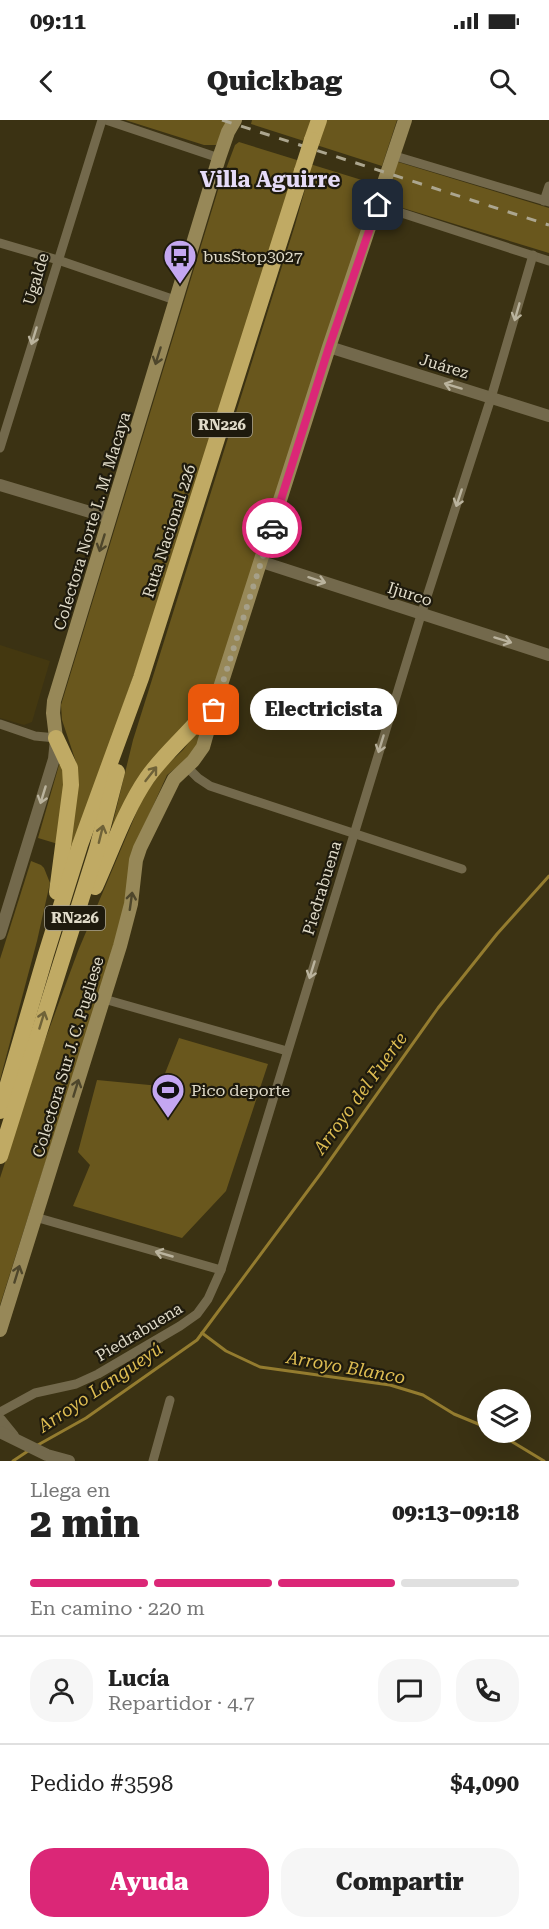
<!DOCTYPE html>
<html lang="es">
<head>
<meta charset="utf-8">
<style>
  :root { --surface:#fff; --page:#f6f6f6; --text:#222; --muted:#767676; --line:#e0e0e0; --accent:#db2777 }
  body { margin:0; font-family:"Roboto Serif",serif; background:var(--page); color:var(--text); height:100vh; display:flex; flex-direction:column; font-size:22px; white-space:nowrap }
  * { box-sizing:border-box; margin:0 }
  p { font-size:20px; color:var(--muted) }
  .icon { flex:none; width:33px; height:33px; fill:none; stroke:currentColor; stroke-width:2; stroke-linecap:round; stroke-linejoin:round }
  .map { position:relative; height:1341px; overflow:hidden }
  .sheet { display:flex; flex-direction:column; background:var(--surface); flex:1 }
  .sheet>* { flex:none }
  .buttons { position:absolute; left:477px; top:1269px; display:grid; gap:12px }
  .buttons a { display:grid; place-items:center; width:54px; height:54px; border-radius:50%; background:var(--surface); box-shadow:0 6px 24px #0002; font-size:30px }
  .pin { position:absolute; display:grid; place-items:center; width:51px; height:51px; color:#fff; margin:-26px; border-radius:12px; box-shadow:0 3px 9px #0006 }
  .courier { position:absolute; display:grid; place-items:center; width:60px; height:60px; margin:-30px; border:4px solid #db2777; border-radius:50%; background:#fff; color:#222; box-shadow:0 2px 8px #0007 }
  .bubble { position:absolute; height:42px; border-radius:21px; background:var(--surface); box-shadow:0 6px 24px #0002; font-size:20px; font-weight:800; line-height:42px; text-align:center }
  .headline em { font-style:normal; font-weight:800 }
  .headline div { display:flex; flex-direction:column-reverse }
  .headline { display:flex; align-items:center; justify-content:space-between; height:102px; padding:0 30px }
  h1 { font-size:39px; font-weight:800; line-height:45px }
  .bar { display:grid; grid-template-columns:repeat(4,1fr); gap:9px 6px; align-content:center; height:72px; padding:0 30px }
  .bar i { height:8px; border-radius:4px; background:var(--line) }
  .bar .current { background:var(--accent) }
  .bar p { grid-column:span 4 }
  .line { display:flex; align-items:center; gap:15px; padding:0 30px; border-top:2px solid var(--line) }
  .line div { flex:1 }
  .round { display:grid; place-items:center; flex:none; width:63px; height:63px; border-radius:24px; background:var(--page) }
  .primary-button { display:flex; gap:12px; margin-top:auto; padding:12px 30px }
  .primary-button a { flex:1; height:69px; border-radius:24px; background:var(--accent); color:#fff; font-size:24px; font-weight:800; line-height:69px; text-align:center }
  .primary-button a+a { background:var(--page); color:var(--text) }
  .status { display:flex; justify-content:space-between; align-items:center; height:42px; padding:0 30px; background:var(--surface); direction:ltr }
  .status svg { height:16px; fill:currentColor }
  header { display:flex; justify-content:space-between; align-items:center; height:78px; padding:0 30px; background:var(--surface); font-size:27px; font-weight:800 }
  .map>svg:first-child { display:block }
  .built { fill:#443810 }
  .green { fill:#69571d }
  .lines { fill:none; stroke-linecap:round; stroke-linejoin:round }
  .stream { stroke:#947c2f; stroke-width:3 }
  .minor { stroke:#73694c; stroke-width:9 }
  .tertiary { stroke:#73694c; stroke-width:12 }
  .secondary { stroke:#978858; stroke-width:14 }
  .trunk { stroke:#c0aa64; stroke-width:16 }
  .rail { stroke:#aca68f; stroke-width:3; stroke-dasharray:10 10; stroke-linecap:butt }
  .trunk-bridge { stroke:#c0aa64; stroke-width:16 }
  .oneway { stroke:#bab39d }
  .oneway2 { stroke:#4e462b }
  .oneway3 { stroke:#6f6238 }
  .done { stroke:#a6a089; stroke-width:6; stroke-dasharray:0 10.8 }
  .route { stroke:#db2777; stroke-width:8 }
  .labels { text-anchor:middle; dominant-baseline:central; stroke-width:4.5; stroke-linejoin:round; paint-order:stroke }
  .shield { fill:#1e1a0d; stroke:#a6a191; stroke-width:1.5 }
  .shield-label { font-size:15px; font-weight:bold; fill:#e0dbc9 }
  .poi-label { font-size:16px; fill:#e0dbc9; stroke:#1e1a0d; text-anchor:start }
  .street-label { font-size:16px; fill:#e0dbc9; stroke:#1e1a0d }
  .water-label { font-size:18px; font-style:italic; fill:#debd52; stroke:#1e1a0d }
  .district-label { font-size:22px; font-weight:bold; fill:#e5dbf7; stroke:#1e1a0d }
</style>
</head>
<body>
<div class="status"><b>09:11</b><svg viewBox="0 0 49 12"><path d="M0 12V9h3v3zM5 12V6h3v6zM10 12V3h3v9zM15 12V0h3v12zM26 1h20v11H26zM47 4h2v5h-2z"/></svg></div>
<header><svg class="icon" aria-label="back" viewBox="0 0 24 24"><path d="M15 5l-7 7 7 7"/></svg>Quickbag<svg class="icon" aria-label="search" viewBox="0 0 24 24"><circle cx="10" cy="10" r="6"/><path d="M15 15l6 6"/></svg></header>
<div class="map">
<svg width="549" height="1341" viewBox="0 0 549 1341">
  <rect width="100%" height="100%" fill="#3b3213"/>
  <polygon class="built" points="0,525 50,541 32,602 24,605 0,598"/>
  <g class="green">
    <polygon points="125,0 231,0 216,25 204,25"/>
    <polygon points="252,0 397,0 382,46 251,4"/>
    <polygon points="239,22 378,65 217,560 207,580 107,727 133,620 295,105 309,55 66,748 76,642 62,600 61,585 218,70 235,25"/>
    <path d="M 398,42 L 549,88 L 549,133 L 393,85 L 387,81 C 385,69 389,51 398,42 Z"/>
    <polygon points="203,609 197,625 187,639 167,655 139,717 125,788 115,824 0,1185 0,1058 44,923 78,831 143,677 164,648 183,630 197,612"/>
    <polygon points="59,645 64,645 66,648 58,724 38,718"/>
    <polygon points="31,741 41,745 44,748 50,763 37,821 0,960 0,839"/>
    <polygon points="179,918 268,944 226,1071 182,1118 73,1086 90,1045 78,1032 97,960 160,966"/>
  </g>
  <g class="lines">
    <g class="stream">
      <polyline points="202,1213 226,1231 260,1247 390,1265 423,1275 454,1294 488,1308"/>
      <polyline points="496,1312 544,1341"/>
      <polyline points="36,1326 86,1298 197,1220 321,1053 438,888 497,814 549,756"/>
      <polyline points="13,1341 28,1331"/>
    </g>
    <g class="minor">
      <polyline points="106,0 219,38"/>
      <polyline points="395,36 549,82"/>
      <polyline points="544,81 549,66"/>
      <polyline points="377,85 549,141"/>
      <polyline points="0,123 58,140 175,180"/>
      <polyline points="0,328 102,0"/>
      <polyline points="0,604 35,616 56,618"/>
      <polyline points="187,647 198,658 210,666 462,749"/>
      <polyline points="104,879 287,931"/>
      <polyline points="35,1097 221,1150"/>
      <polyline points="0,1292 35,1273 76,1264 98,1254 180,1206 197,1194 208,1179 221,1150 421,495 491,278 533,135"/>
      <polyline points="153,1341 170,1280"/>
    </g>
    <g class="tertiary">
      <polyline points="329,227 549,296"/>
      <polyline points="0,365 110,398"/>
      <polyline points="262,442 549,535"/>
      <polyline points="0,814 54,639 56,619"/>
      <polyline points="0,1300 13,1316"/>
      <polyline points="0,1312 47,1335 69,1341"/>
    </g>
    <g class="secondary">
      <polyline points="56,618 53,593 54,581 219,38 228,12 235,0"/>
      <polyline points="0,1210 120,826 131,784 136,740 140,728 174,659 193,641 203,627 218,574 329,227 405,0"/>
    </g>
    <g class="trunk">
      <polyline points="312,20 319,0"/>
      <polyline points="56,618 70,648 71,665 57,772"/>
      <path d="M 95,767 C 111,732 125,690 147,658 C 168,628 198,607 218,574"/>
      <polyline points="0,991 46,834 80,725 141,558 302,51"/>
      <polyline points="0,1036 97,729 117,652"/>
    </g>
    <polyline class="rail" points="222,0 549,105"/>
    <polyline class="trunk-bridge" points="302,51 312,20"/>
  </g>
  <defs><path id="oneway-shaft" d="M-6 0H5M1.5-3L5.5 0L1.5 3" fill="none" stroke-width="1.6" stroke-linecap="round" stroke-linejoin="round" transform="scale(1.5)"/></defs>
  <g class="oneway">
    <use href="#oneway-shaft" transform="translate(517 192) rotate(106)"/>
    <use href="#oneway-shaft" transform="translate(34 216) rotate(107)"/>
    <use href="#oneway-shaft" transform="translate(453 266) rotate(-163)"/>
    <use href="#oneway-shaft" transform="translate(459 378) rotate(108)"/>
    <use href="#oneway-shaft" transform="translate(317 460) rotate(18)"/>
    <use href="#oneway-shaft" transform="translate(503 520) rotate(17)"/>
    <use href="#oneway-shaft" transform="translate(381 624) rotate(107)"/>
    <use href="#oneway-shaft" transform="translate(43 675) rotate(107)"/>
    <use href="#oneway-shaft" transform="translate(312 850) rotate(107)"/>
    <use href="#oneway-shaft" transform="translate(164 1134) rotate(-164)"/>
  </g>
  <g class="oneway2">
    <use href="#oneway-shaft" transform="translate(158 236) rotate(107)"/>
    <use href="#oneway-shaft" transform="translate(102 423) rotate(107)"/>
    <use href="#oneway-shaft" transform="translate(131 781) rotate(-82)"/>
    <use href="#oneway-shaft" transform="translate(76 968) rotate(-73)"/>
    <use href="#oneway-shaft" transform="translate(17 1154) rotate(-73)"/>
  </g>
  <g class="oneway3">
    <use href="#oneway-shaft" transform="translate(151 654) rotate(-52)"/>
    <use href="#oneway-shaft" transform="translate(101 714) rotate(-76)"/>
    <use href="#oneway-shaft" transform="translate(42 900) rotate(-73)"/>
  </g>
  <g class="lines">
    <polyline class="done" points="214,590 272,408"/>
    <polyline class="route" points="272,408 329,227 378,85"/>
  </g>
  <defs>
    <g id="bus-pin" transform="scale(1.725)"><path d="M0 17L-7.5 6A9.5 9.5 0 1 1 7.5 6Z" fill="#c4a7f1" stroke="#1e1a0d"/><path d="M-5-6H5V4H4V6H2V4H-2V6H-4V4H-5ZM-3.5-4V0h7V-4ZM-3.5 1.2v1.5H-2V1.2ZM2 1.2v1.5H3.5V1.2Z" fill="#111"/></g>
    <g id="stadium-pin" transform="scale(1.725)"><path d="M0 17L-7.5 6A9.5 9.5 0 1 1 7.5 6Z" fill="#c4a7f1" stroke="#1e1a0d"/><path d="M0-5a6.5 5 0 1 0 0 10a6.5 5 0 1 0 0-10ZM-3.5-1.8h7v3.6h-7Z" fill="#111"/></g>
  </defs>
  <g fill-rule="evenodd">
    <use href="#bus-pin" x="180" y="136"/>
    <use href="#stadium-pin" x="168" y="970"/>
  </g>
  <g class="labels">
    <g class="shield">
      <rect x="192" y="293" width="60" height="24" rx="4.5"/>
      <rect x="45" y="786" width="60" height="24" rx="4.5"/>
    </g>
    <g class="shield-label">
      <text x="222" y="305">RN226</text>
      <text x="75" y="798">RN226</text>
    </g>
    <g class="poi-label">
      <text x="203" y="136">busStop3027</text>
      <text x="191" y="970">Pico deporte</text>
    </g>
    <g class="street-label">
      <text transform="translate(36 159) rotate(-73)">Ugalde</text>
      <text transform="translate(444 246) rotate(17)">Juárez</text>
      <text transform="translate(92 401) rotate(-73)">Colectora Norte L. M. Macaya</text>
      <text transform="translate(169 411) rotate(-72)">Ruta Nacional 226</text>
      <text transform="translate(410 474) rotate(18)">Ijurco</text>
      <text transform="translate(322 768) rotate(-73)">Piedrabuena</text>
      <text transform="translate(68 937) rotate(-73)">Colectora Sur J. C. Pugliese</text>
      <text transform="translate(139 1212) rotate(-31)">Piedrabuena</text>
    </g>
    <g class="water-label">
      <text transform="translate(360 973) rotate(-54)">Arroyo del Fuerte</text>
      <text transform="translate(346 1247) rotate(10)">Arroyo Blanco</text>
      <text transform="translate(100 1267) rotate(-34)">Arroyo Langueyú</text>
    </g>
    <g class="district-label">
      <text x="270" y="59">Villa Aguirre</text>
    </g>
  </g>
</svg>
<div class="buttons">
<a><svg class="icon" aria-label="layers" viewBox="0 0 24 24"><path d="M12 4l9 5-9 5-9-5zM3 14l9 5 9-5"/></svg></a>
</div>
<div class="pin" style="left:214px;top:590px;background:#ea580c"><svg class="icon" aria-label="bag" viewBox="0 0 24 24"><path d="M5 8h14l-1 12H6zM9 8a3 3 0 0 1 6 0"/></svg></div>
<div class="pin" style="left:378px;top:85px;background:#1f2937"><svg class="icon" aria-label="home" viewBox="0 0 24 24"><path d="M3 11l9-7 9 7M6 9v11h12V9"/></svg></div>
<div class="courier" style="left:272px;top:408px"><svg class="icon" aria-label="car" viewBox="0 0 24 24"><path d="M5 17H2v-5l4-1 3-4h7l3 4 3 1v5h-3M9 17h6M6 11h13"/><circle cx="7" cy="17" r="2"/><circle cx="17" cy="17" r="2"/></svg></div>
<div class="bubble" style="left:250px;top:568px;width:147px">Electricista</div>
</div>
<section class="sheet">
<div class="headline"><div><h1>2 min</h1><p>Llega en</p></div><em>09:13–09:18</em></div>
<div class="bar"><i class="current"></i><i class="current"></i><i class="current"></i><i></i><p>En camino · 220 m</p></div>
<div class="line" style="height:108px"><a class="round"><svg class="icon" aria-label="person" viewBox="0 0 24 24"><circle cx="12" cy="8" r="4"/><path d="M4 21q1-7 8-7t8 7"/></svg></a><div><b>Lucía</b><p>Repartidor · 4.7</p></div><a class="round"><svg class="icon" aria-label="chat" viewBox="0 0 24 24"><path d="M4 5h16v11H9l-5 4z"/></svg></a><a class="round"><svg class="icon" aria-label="phone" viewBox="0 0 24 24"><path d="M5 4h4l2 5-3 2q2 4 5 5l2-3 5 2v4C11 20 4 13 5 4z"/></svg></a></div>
<div class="line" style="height:78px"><div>Pedido #3598</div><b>$4,090</b></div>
<div class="primary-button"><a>Ayuda</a><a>Compartir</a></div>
</section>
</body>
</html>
